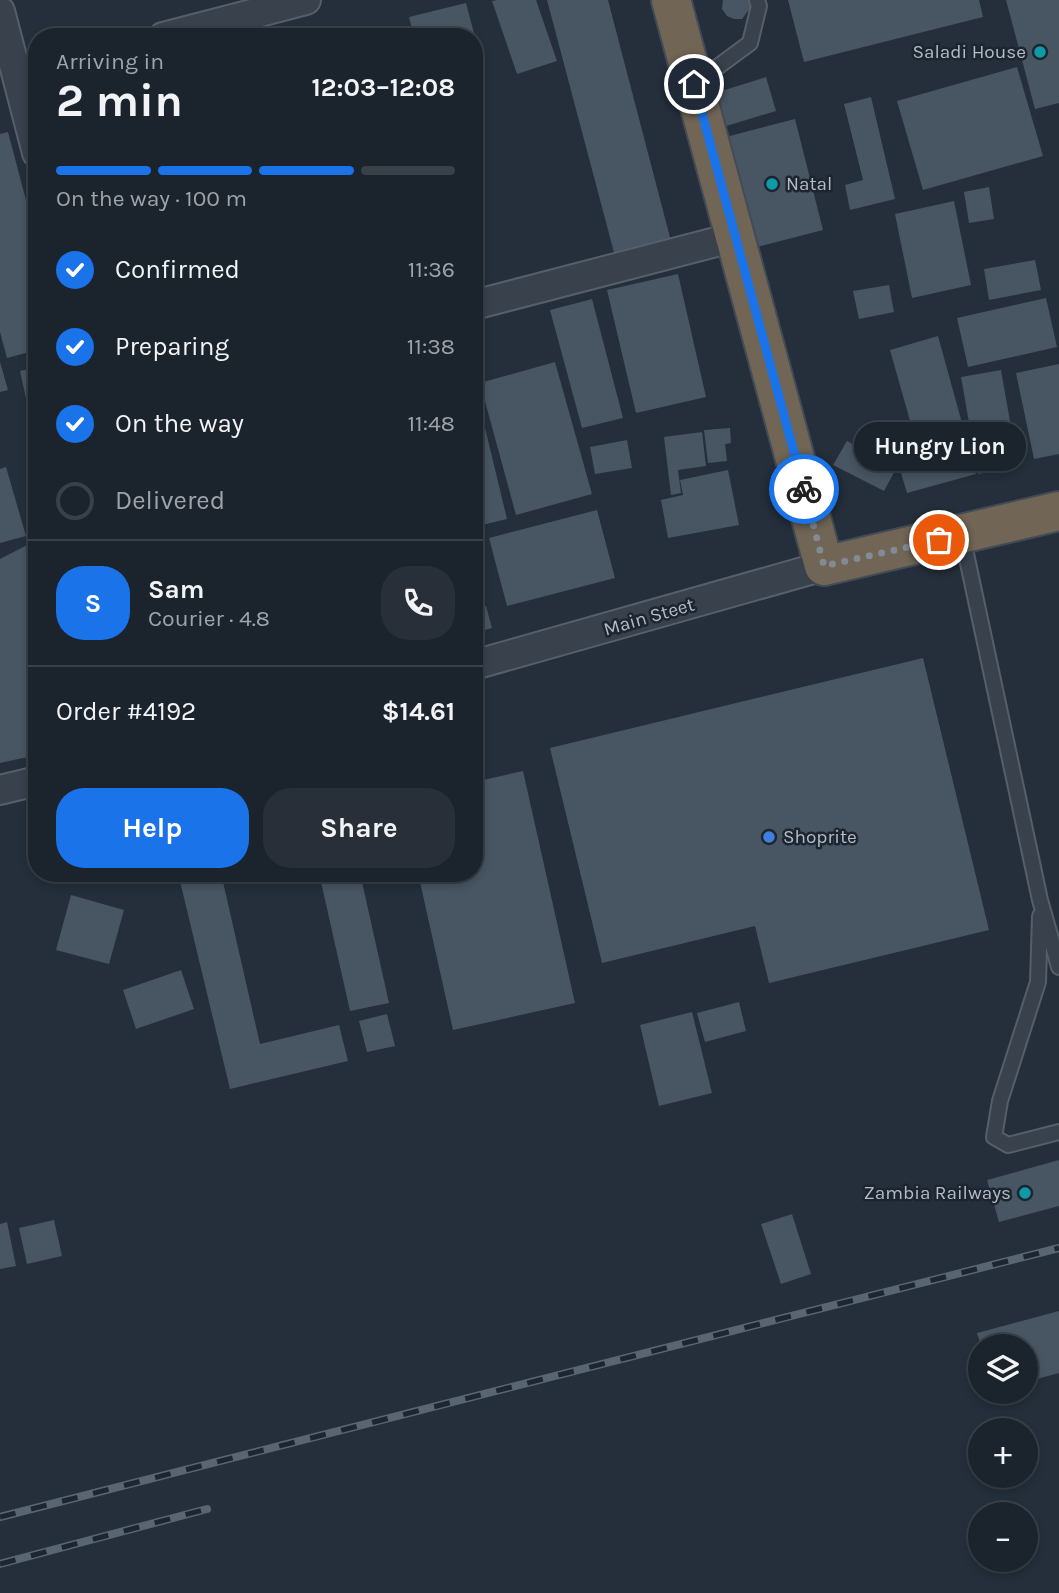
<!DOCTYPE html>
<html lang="en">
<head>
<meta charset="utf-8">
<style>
  :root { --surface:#1b232c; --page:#282f38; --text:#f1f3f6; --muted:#a0a4a9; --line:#394048; --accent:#1a73e8 }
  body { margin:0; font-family:Karla,sans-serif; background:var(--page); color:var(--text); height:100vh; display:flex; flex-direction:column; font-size:26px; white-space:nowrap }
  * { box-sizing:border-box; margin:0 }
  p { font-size:23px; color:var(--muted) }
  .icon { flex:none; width:38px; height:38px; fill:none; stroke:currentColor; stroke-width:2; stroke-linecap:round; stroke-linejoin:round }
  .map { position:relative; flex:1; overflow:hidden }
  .panel { position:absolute; left:28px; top:28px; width:455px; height:854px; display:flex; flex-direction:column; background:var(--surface); border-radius:28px; box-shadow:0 4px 10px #0003,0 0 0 2px var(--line) }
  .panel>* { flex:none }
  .tools { position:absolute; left:968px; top:1334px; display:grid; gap:14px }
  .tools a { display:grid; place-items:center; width:70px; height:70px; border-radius:50%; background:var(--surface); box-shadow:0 4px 10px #0003,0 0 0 2px var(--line); font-size:35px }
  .pin { position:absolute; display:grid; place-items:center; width:60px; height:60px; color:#fff; margin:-30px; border:4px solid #fff; border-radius:50%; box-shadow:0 2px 7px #0007 }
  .courier { position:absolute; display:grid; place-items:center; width:70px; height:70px; margin:-35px; border:5px solid #1a73e8; border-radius:50%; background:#fff; color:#222; box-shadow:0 2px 9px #0007 }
  .bubble { position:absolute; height:49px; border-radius:24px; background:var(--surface); box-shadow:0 4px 10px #0003,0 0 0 2px var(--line); font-size:23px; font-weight:700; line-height:49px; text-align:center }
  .headline em { font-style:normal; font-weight:700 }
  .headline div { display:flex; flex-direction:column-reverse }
  .headline { display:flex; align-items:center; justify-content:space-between; height:119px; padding:0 28px }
  h1 { font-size:46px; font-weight:700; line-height:52px }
  .bar { display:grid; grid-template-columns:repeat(4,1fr); gap:10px 7px; align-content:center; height:84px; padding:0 28px }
  .bar i { height:9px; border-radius:5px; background:var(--line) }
  .bar .on { background:var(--accent) }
  .bar p { grid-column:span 4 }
  .line { display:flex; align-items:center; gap:18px; padding:0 28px; border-top:2px solid var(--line) }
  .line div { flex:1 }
  .round { display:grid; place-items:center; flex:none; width:74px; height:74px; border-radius:28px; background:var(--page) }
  ol { padding:0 28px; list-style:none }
  li { display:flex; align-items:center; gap:21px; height:77px }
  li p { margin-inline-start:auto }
  li .icon { padding:7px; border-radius:50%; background:var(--accent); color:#fff; stroke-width:4 }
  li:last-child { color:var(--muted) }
  li i { width:38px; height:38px; border:4px solid var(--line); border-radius:50% }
  .primary-button { display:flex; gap:14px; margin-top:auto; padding:14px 28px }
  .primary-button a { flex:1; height:80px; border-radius:28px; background:var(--accent); color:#fff; font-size:28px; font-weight:700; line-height:80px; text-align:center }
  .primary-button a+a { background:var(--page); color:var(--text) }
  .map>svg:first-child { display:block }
  .building { fill:#485562 }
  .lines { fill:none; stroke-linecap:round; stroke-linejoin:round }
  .lane-casing { stroke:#565f69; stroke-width:18 }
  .street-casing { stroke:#565f69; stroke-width:32 }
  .highway-casing { stroke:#434c56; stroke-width:42 }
  .lane { stroke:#38414c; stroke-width:14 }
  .street { stroke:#38414c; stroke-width:28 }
  .highway { stroke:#716555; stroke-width:38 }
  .rail-casing { stroke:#5a6572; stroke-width:8 }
  .rail { stroke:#1d2630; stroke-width:5; stroke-dasharray:16; stroke-linecap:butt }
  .done { stroke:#818b96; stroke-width:7; stroke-dasharray:0 12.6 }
  .route { stroke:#1a73e8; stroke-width:9 }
  .culture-dot { fill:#0f9aa8; stroke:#1d2630; stroke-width:2.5 }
  .shop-dot { fill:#3f7fe0; stroke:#1d2630; stroke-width:2.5 }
  .labels { text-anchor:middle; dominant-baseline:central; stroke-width:5; stroke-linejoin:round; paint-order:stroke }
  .poi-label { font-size:19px; fill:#b3bcc7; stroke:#1d2630; text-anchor:end }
  .street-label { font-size:19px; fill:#b3bcc7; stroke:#1d2630 }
</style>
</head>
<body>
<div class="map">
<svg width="1059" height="1593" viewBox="0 0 1059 1593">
  <rect width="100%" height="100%" fill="#242f3b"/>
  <g class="building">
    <polygon points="497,0 536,0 557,61 517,74 492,1"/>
    <polygon points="547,0 608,0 672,245 616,260"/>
    <polygon points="723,0 750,0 751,7 742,19 734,19 727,16 722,9"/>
    <polygon points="788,0 979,0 983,17 804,62"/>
    <polygon points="1006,0 1059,0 1059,103 1035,109"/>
    <polygon points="466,3 475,37 414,37 409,17"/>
    <polygon points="474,39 483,69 474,72"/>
    <polygon points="1017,67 1043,156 923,190 897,101"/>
    <polygon points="766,77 776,111 723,127 712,94"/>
    <polygon points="871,97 895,199 850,210 845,185 863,180 844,104"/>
    <polygon points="795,119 823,230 749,249 722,138"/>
    <polygon points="8,132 37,242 37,350 7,358 0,332 0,134"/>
    <polygon points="989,187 994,219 969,223 964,192"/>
    <polygon points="954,201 971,285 912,298 895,214"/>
    <polygon points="1035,260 1041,290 989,300 984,269"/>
    <polygon points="678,274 706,397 636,413 607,290"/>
    <polygon points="889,285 894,312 859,319 853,291"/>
    <polygon points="1046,298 1057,347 968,367 957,318"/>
    <polygon points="592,299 623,418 582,428 550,310"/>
    <polygon points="938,336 976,474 907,493 896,456 918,449 890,350"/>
    <polygon points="0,362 8,390 0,392"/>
    <polygon points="555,362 592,494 516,515 480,383"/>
    <polygon points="1059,364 1059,454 1034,459 1016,373"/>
    <polygon points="37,367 37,401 27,403 20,371"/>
    <polygon points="1001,370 1018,467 978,474 961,377"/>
    <polygon points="479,403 507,519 474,527 474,404"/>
    <polygon points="730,428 731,443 725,444 727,461 708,463 704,430"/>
    <polygon points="702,432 706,466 678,470 681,493 671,495 664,437"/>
    <polygon points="627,440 632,468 595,474 590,447"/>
    <polygon points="847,441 897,467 884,491 833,465"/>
    <polygon points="6,467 26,536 0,543 0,469"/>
    <polygon points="728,470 739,525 668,538 661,500 683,495 680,480"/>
    <polygon points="597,510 615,578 507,606 489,538"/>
    <polygon points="37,540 37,755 0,763 0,559"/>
    <polygon points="486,606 492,628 474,633 474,609"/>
    <polygon points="923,658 989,930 769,983 755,926 602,963 550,748"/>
    <polygon points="523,771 575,1003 453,1030 418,873 474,873 474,782"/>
    <polygon points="178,873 221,873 260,1044 339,1025 348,1061 230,1089"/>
    <polygon points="319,873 360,873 389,1003 350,1011"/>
    <polygon points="71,895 124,910 109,964 56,950"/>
    <polygon points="181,970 194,1009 136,1029 123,990"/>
    <polygon points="739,1002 746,1031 705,1042 697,1013"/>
    <polygon points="692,1012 712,1093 659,1106 640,1025"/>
    <polygon points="387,1014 395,1046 367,1052 359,1021"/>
    <polygon points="1059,1160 1059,1206 999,1222 987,1180"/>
    <polygon points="792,1214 811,1274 781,1284 761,1224"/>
    <polygon points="54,1220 62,1256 27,1264 19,1228"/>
    <polygon points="7,1222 16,1266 0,1269 0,1224"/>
    <polygon points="1059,1311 1059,1373 1026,1382 1026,1346 981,1346 977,1333"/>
  </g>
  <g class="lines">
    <g class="lane-casing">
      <g id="lane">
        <polyline points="697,82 750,43 759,6 757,0"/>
        <polyline points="962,535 1040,900 1059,967"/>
        <polyline points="1040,916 1038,982 1000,1101 994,1137 1008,1145 1059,1132"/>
      </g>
    </g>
    <g class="street-casing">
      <g id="street">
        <polyline points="0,11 37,153"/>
        <polyline points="163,37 306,0"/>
        <polyline points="474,305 735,237"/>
        <polyline points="474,665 824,566"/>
        <polyline points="0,790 37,781"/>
      </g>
    </g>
    <g class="highway-casing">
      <polyline id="highway" points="671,0 824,566 1059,511"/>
    </g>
    <use href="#lane" class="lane"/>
    <use href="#street" class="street"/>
    <use href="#highway" class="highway"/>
    <g class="rail-casing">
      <g id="rail">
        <polyline points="0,1517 1059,1248"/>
        <polyline points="0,1564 207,1509"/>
      </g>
    </g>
    <use href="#rail" class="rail"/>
  </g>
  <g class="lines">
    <polyline class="done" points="804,489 824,566 939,540"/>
    <polyline class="route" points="694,84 804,489"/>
  </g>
  <g class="culture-dot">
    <circle cx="1040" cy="52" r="7"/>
    <circle cx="772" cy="184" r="7"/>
    <circle cx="1025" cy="1193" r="7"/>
  </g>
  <circle class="shop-dot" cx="769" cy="837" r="7"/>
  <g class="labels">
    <g class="poi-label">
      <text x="1026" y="52">Saladi House</text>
      <text x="786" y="184" text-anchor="start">Natal</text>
      <text x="783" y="837" text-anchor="start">Shoprite</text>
      <text x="1011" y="1193">Zambia Railways</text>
    </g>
    <g class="street-label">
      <text transform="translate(649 617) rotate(-16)">Main Steet</text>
    </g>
  </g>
</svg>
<div class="tools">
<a><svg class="icon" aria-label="layers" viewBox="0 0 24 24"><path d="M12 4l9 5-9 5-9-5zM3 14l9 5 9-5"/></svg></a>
<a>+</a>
<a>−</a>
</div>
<div class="pin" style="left:939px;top:540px;background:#ea580c"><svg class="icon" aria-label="bag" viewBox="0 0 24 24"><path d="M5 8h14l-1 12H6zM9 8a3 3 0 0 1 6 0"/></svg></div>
<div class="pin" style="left:694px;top:84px;background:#1f2937"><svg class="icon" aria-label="home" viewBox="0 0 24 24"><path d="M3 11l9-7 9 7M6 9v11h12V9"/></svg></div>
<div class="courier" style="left:804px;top:489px"><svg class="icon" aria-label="bike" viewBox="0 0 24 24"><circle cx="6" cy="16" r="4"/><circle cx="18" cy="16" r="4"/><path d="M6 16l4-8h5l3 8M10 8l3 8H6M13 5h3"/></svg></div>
<div class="bubble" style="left:854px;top:422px;width:172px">Hungry Lion</div>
<section class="panel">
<div class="headline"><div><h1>2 min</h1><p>Arriving in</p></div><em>12:03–12:08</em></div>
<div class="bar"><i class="on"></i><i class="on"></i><i class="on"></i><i></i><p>On the way · 100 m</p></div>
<ol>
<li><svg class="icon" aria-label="check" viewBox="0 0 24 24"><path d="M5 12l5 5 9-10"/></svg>Confirmed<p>11:36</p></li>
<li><svg class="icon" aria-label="check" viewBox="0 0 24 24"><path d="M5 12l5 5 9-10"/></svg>Preparing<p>11:38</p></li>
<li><svg class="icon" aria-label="check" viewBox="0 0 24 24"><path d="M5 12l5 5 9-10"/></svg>On the way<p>11:48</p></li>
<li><i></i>Delivered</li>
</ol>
<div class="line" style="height:126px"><b class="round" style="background:var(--accent);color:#fff">S</b><div><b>Sam</b><p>Courier · 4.8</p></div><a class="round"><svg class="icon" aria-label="phone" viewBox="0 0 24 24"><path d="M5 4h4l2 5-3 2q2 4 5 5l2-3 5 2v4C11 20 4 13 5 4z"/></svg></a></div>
<div class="line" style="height:91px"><div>Order #4192</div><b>$14.61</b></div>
<div class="primary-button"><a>Help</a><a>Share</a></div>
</section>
</div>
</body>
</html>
